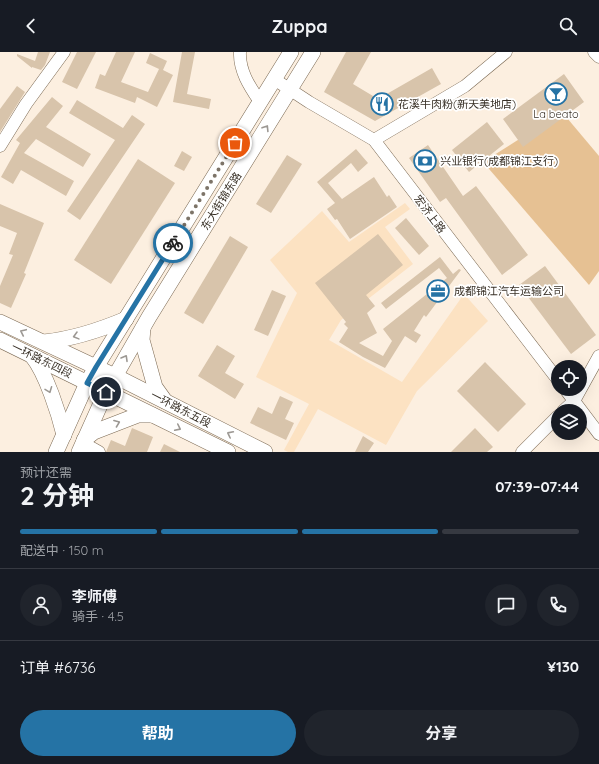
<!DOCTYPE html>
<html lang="zh">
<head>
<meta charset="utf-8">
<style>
  :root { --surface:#171b24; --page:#20242c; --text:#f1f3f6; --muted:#9ea1a6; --line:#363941; --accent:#2573a5 }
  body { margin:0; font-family:Quicksand,"Noto Sans SC",sans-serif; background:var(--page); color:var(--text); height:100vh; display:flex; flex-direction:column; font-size:15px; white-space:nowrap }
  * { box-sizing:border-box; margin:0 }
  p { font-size:13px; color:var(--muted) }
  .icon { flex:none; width:22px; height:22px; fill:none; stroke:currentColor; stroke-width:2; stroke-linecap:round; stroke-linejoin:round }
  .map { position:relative; height:400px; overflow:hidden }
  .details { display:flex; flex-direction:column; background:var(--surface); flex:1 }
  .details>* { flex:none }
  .buttons { position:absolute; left:551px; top:308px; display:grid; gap:8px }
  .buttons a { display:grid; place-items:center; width:36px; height:36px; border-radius:50%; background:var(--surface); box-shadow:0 4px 16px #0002; font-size:20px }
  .pin { position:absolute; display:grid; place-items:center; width:34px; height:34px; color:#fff; margin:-17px; border:2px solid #fff; border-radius:50%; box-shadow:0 1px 4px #0007 }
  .courier { position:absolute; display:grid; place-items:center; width:40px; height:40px; margin:-20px; border:3px solid #2573a5; border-radius:50%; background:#fff; color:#222; box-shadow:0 1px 5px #0007 }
  .summary em { font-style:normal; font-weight:700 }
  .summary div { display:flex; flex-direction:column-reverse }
  .summary { display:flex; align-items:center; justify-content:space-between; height:68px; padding:0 20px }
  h1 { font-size:26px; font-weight:700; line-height:30px }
  .bar { display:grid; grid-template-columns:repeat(4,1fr); gap:6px 4px; align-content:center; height:48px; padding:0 20px }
  .bar i { height:5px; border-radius:3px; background:var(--line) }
  .bar .active { background:var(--accent) }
  .bar p { grid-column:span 4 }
  .line { display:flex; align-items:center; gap:10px; padding:0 20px; border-top:1px solid var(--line) }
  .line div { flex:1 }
  .round { display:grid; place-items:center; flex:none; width:42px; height:42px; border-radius:21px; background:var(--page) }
  .button { display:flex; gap:8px; margin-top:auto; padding:8px 20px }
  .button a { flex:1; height:46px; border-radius:24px; background:var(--accent); color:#fff; font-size:16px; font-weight:700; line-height:46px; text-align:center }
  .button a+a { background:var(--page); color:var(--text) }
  header { display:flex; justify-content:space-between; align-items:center; height:52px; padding:0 20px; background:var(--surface); font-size:18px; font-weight:700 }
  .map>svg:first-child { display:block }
  .built { fill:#fce2c2 }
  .green { fill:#e6c193 }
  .building { fill:#d8c4ab }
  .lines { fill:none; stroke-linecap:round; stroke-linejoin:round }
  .minor-casing { stroke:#7c6a54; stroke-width:13 }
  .major-casing { stroke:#7c6a54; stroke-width:16 }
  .minor { stroke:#fff; stroke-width:12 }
  .major { stroke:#fff; stroke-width:15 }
  .oneway { stroke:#9c9893 }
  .done { stroke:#7d7468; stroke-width:4; stroke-dasharray:0 7.2 }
  .route { stroke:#2573a5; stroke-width:5 }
  .labels { text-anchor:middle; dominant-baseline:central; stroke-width:3.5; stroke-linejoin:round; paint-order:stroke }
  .poi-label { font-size:11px; fill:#393127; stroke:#fff; text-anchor:start }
  .street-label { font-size:11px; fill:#393127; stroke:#fff }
</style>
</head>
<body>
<header><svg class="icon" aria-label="back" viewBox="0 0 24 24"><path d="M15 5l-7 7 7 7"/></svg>Zuppa<svg class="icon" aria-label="search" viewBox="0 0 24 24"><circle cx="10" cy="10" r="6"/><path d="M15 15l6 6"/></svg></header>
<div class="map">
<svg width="599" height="400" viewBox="0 0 599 400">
  <rect width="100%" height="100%" fill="#fcefe0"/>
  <polygon class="built" points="405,151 410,157 385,175 413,212 341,268 329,288 402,330 464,242 488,269 417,339 386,393 318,357 294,400 288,400 284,398 309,352 256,325 297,241 270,208 322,159 349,190"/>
  <polygon class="green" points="562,60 599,104 599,219 589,233 483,110"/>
  <g class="building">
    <polygon points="38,0 50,0 45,13 41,18 32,15 32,16 17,4 17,2 35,9"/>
    <polygon points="77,0 96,0 77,37 62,30"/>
    <polygon points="116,0 135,0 121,30 148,40 159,17 146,11 150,1 167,9 163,18 173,23 157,55 137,45 135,51 95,36 100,22 105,24"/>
    <polygon points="182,0 195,0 187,42 211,47 209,57 173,50"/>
    <polygon points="346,0 371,0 353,32 378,47 432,16 441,32 375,69 324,40"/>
    <polygon points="564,22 584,50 523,95 503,67"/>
    <polygon points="17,34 25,40 0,80 0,57"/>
    <polygon points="52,45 63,54 46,75 91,102 83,115 36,87 24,101 74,129 66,144 21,118 13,132 1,125 20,91 16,88"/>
    <polygon points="77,48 123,76 132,63 145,72 80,168 67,159 115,88 69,61"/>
    <polygon points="487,70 504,92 469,120 452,98"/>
    <polygon points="428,93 463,144 476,134 528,203 502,223 446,146 440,150 409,106"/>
    <polygon points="356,97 368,111 358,120 351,111 328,131 342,147 374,125 387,145 389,143 397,155 350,187 337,167 335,168 327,157 335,151 317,130"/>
    <polygon points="182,99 192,105 184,119 174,114"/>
    <polygon points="287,103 302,112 271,161 256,152"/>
    <polygon points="138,107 175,131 111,232 74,208"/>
    <polygon points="0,152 44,171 24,221 26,222 11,256 0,251 0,234 13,203 9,202 17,181 0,174"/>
    <polygon points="406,166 429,194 419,203 395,176"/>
    <polygon points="378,182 403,213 366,243 375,254 367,261 377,281 359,291 383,304 392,289 383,277 447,226 439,216 386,257 381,251 440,205 453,222 459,217 461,218 426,265 424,263 414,279 421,283 416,291 405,284 385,316 363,305 339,290 348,276 344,272 346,270 315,231"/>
    <polygon points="230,184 248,195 203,272 184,261"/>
    <polygon points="545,214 596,283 571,302 519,233"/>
    <polygon points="272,238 286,244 268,284 254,278"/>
    <polygon points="217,293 235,304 225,321 244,332 235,347 198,324"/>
    <polygon points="485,310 526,352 498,380 457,339"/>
    <polygon points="280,344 293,350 285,367 294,371 286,388 250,371 258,355 272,362"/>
    <polygon points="132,376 153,385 147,400 106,400 111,388 125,394"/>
    <polygon points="475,376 493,395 487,400 451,400"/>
    <polygon points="363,384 374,391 368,400 355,400"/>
    <polygon points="164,392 180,400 160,400"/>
  </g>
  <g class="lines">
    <g class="minor-casing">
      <g id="minor">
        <path d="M 240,0 C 239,19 250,35 260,50"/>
        <polyline points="594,0 599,5"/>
        <polyline points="274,27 309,50 374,88 558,328"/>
        <polyline points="374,88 465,34 506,0"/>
        <polyline points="0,94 26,52 64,0"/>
        <polyline points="565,337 599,382"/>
        <polyline points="563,359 574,349 599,304"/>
        <polyline points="83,391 99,400"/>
        <polyline points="522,400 558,364"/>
      </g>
    </g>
    <g class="major-casing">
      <g id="major">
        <polyline points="0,270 115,324 265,400"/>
        <polyline points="143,276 142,288 155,335 165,349"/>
        <polyline points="0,288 228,400"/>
        <path d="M 44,290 C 72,287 100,278 126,267"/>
        <path d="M 32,304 C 46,321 59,362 64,383"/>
        <polyline points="84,388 94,380 138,363 152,363"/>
        <polyline points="56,400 87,331 96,315 291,0"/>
        <polyline points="79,400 106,340 149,265 313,0"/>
      </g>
    </g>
    <use href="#minor" class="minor"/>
    <use href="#major" class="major"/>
  </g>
  <defs><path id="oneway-chevron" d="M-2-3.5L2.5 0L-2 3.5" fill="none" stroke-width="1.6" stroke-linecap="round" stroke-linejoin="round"/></defs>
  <g class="oneway">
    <use href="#oneway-chevron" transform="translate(266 76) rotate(-58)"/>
    <use href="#oneway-chevron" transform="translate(23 280) rotate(-155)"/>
    <use href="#oneway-chevron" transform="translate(76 284) rotate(165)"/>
    <use href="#oneway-chevron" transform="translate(125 306) rotate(-60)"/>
    <use href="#oneway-chevron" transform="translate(49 338) rotate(69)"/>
    <use href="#oneway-chevron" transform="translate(117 371) rotate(-21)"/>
    <use href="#oneway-chevron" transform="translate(178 376) rotate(26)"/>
    <use href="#oneway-chevron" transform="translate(230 382) rotate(-153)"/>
  </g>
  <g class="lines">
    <polyline class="done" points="173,191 235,91"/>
    <polyline class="route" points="106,340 87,331 96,315 173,191"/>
  </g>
  <defs>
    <g id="bar-ring" transform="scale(1.15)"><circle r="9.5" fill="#fff" stroke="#2573a5" stroke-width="1.5"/><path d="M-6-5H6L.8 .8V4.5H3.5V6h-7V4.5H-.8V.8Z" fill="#2573a5"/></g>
    <g id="restaurant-ring" transform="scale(1.15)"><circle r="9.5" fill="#fff" stroke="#2573a5" stroke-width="1.5"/><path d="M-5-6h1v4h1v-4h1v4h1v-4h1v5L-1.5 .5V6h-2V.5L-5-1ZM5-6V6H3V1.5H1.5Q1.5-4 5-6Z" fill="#2573a5"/></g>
    <g id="bank-ring" transform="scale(1.15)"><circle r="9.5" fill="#fff" stroke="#2573a5" stroke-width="1.5"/><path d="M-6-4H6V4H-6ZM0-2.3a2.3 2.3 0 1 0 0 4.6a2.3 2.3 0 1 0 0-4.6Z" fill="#2573a5"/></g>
    <g id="office-ring" transform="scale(1.15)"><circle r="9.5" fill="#fff" stroke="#2573a5" stroke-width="1.5"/><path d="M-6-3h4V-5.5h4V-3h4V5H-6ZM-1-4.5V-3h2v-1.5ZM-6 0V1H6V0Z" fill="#2573a5"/></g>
  </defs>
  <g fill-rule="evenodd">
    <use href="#bar-ring" x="556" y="42"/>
    <use href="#restaurant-ring" x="382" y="52"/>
    <use href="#bank-ring" x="425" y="109"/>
    <use href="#office-ring" x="438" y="239"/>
  </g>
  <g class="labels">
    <g class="poi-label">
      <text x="398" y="52">花溪牛肉粉(新天美地店)</text>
      <text x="556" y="62" text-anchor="middle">La beato</text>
      <text x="440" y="109">兴业银行(成都锦江支行)</text>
      <text x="454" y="239">成都锦江汽车运输公司</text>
    </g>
    <g class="street-label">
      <text transform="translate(221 149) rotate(-58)">东大街锦东路</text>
      <text transform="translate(430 162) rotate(53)">宏济上路</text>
      <text transform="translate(42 308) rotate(26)">一环路东四段</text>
      <text transform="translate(181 357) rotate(27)">一环路东五段</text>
    </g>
  </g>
</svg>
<div class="buttons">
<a><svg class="icon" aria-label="locate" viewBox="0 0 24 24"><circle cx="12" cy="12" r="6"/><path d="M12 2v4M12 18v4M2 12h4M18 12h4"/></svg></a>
<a><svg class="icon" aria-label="layers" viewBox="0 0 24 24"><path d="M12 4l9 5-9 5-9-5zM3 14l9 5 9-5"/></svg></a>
</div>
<div class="pin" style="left:235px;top:91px;background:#ea580c"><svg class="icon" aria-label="bag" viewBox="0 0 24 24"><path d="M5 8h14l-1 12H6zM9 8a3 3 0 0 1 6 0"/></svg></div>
<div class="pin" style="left:106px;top:340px;background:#1f2937"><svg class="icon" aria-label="home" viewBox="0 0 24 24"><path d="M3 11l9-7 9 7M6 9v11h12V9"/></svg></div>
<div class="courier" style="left:173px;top:191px"><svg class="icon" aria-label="bike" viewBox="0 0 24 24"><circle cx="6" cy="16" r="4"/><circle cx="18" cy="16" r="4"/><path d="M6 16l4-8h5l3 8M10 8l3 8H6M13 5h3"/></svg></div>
</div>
<section class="details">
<div class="summary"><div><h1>2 分钟</h1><p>预计还需</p></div><em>07:39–07:44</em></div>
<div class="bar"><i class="active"></i><i class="active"></i><i class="active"></i><i></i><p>配送中 · 150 m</p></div>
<div class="line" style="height:72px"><a class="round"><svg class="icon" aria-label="person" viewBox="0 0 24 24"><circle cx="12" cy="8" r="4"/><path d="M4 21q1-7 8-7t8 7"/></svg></a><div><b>李师傅</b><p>骑手 · 4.5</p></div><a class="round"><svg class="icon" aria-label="chat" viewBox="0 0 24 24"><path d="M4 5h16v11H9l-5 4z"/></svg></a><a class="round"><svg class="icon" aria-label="phone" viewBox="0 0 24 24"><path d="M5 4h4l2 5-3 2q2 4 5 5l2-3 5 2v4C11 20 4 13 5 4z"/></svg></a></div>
<div class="line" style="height:52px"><div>订单 #6736</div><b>¥130</b></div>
<div class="button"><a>帮助</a><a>分享</a></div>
</section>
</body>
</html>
